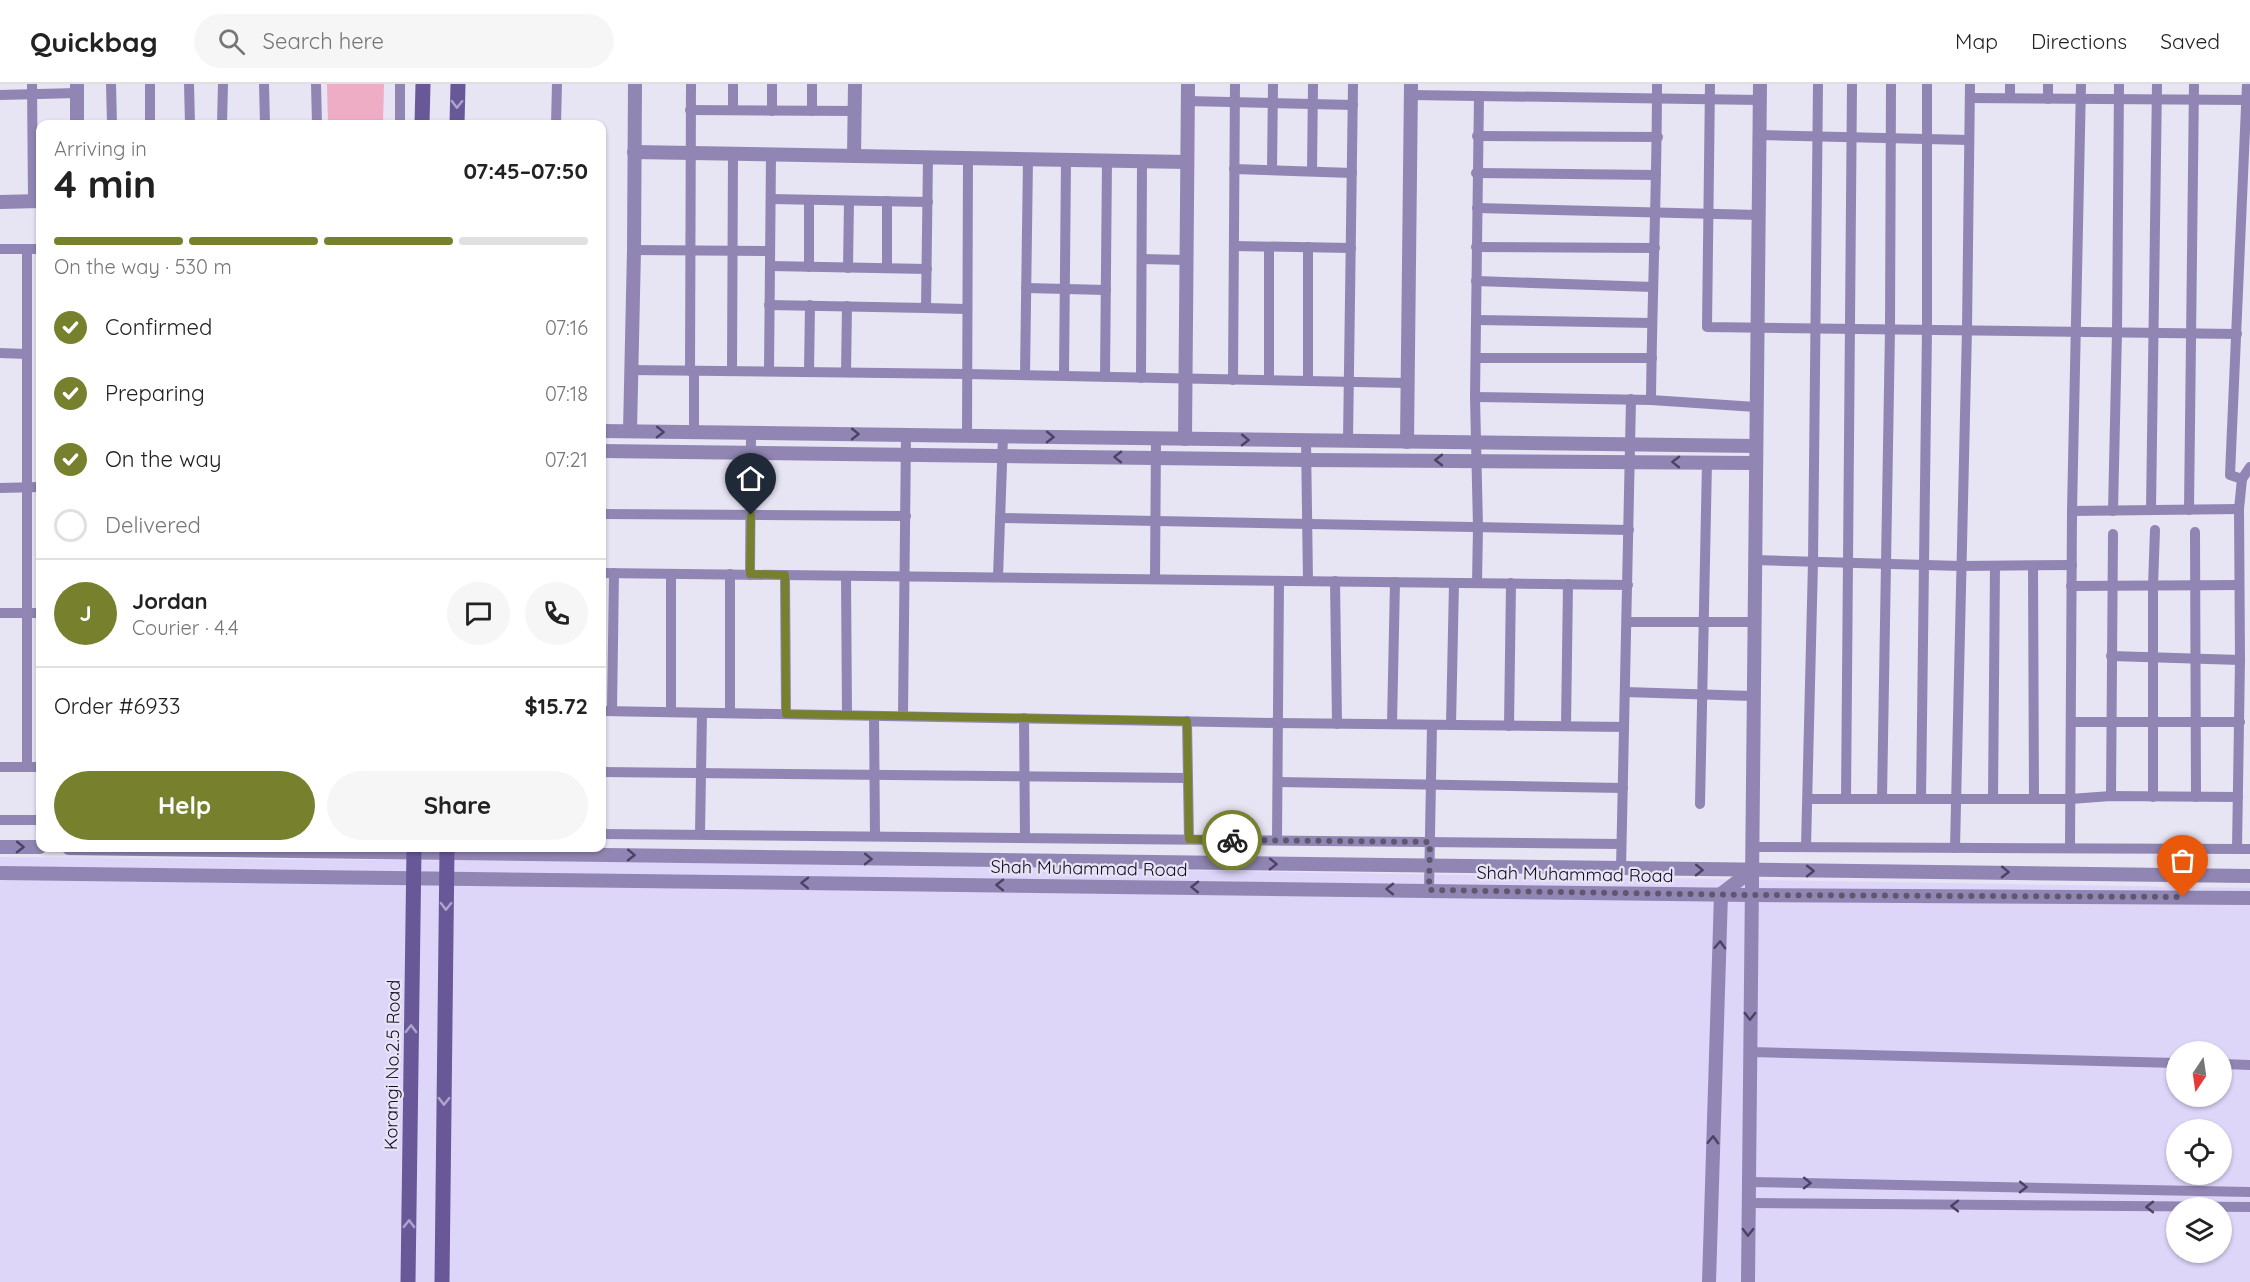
<!DOCTYPE html>
<html lang="en">
<head>
<meta charset="utf-8">
<style>
  :root { --surface:#fff; --page:#f6f6f6; --text:#222; --muted:#767676; --line:#e0e0e0; --accent:#77802c }
  body { margin:0; font-family:Quicksand,sans-serif; background:var(--page); color:var(--text); height:100vh; display:flex; flex-direction:column; font-size:22px; white-space:nowrap }
  * { box-sizing:border-box; margin:0 }
  p { font-size:20px; color:var(--muted) }
  .icon { flex:none; width:33px; height:33px; fill:none; stroke:currentColor; stroke-width:2; stroke-linecap:round; stroke-linejoin:round }
  .map { position:relative; flex:1; overflow:hidden }
  .details { position:absolute; left:36px; top:36px; width:570px; height:732px; display:flex; flex-direction:column; background:var(--surface); border-radius:12px; box-shadow:0 2px 4px #0004 }
  .details>* { flex:none }
  .needle { width:39px; rotate:193deg }
  .buttons { position:absolute; left:2166px; top:957px; display:grid; gap:12px }
  .buttons a { display:grid; place-items:center; width:66px; height:66px; border-radius:50%; background:var(--surface); box-shadow:0 2px 4px #0004; font-size:30px }
  .pin { position:absolute; display:grid; place-items:center; width:51px; height:51px; color:#fff; margin:-62px -26px; border-radius:50% 50% 50% 0; rotate:-45deg; box-shadow:0 0 6px #0007 }
  .pin .icon { rotate:45deg }
  .courier { position:absolute; display:grid; place-items:center; width:60px; height:60px; margin:-30px; border:4px solid #77802c; border-radius:50%; background:#fff; color:#222; box-shadow:0 2px 8px #0007 }
  .head em { font-style:normal; font-weight:700 }
  .head div { display:flex; flex-direction:column-reverse }
  .head { display:flex; align-items:center; justify-content:space-between; height:102px; padding:0 18px }
  h1 { font-size:39px; font-weight:700; line-height:45px }
  .bar { display:grid; grid-template-columns:repeat(4,1fr); gap:9px 6px; align-content:center; height:72px; padding:0 18px }
  .bar i { height:8px; border-radius:4px; background:var(--line) }
  .bar .selected { background:var(--accent) }
  .bar p { grid-column:span 4 }
  .line { display:flex; align-items:center; gap:15px; padding:0 18px; border-top:2px solid var(--line) }
  .line div { flex:1 }
  .round { display:grid; place-items:center; flex:none; width:63px; height:63px; border-radius:32px; background:var(--page) }
  ol { padding:0 18px; list-style:none }
  li { display:flex; align-items:center; gap:18px; height:66px }
  li p { margin-inline-start:auto }
  li .icon { padding:6px; border-radius:50%; background:var(--accent); color:#fff; stroke-width:4 }
  li:last-child { color:var(--muted) }
  li i { width:33px; height:33px; border:3px solid var(--line); border-radius:50% }
  .cta { display:flex; gap:12px; margin-top:auto; padding:12px 18px }
  .cta a { flex:1; height:69px; border-radius:36px; background:var(--accent); color:#fff; font-size:24px; font-weight:700; line-height:69px; text-align:center }
  .cta a+a { background:var(--page); color:var(--text) }
  header { display:flex; align-items:center; gap:36px; box-sizing:border-box; height:84px; padding:0 30px; background:var(--surface); border-bottom:2px solid var(--line) }
  header strong { font-size:28px }
  nav { display:flex; gap:33px; margin-inline-start:auto; font-size:21px }
  .search { width:420px; height:54px; background:var(--page); display:flex; align-items:center; gap:15px; box-sizing:border-box; padding:0 21px; border-radius:33px; color:var(--muted); font-size:22px }
  .map>svg:first-child { display:block }
  .built { fill:#ded6f9; fill-rule:evenodd }
  .green { fill:#efadc5 }
  .lines { fill:none; stroke-linecap:round; stroke-linejoin:round }
  .minor { stroke:#9186b3; stroke-width:10 }
  .tertiary { stroke:#9186b3; stroke-width:14 }
  .secondary { stroke:#695897; stroke-width:15 }
  .oneway { stroke:#aea5ca }
  .oneway2 { stroke:#4c4265 }
  .done { stroke:#5e576e; stroke-width:6; stroke-dasharray:0 10.8 }
  .route { stroke:#77802c; stroke-width:8 }
  .labels { text-anchor:middle; dominant-baseline:central; stroke-width:4.5; stroke-linejoin:round; paint-order:stroke }
  .street-label { font-size:18px; fill:#140b26; stroke:#e7e4f4 }
</style>
</head>
<body>
<header>
<strong>Quickbag</strong>
<div class="search"><svg class="icon" aria-label="search" viewBox="0 0 24 24"><circle cx="10" cy="10" r="6"/><path d="M15 15l6 6"/></svg>Search here</div>
<nav><a>Map</a><a>Directions</a><a>Saved</a></nav>
</header>
<div class="map">
<svg width="2250" height="1198" viewBox="0 0 2250 1198">
  <rect width="100%" height="100%" fill="#e7e4f4"/>
  <path class="built" d="M 0,773 L 675,778 L 2250,804 L 2250,1198 L 0,1198 ZM 2176,968 L 2222,968 L 2222,1012 L 2176,1012 ZM 2176,1046 L 2222,1046 L 2222,1090 L 2176,1090 ZM 2176,1124 L 2222,1124 L 2222,1168 L 2176,1168 Z"/>
  <polygon class="green" points="327,0 384,0 383,40 328,40"/>
  <g class="lines">
    <g class="minor">
      <polyline points="32,0 33,117"/>
      <polyline points="111,0 112,40"/>
      <polyline points="150,0 150,40"/>
      <polyline points="189,0 190,40"/>
      <polyline points="264,0 265,40"/>
      <polyline points="316,0 317,40"/>
      <polyline points="400,0 400,40"/>
      <polyline points="1710,0 1707,243 2237,250"/>
      <polyline points="0,11 77,9"/>
      <polyline points="1411,11 1760,16"/>
      <polyline points="1970,14 2247,16"/>
      <polyline points="2010,14 2010,0"/>
      <polyline points="2048,15 2048,0"/>
      <polyline points="1188,17 1353,21"/>
      <polyline points="690,26 855,27"/>
      <polyline points="733,26 733,0"/>
      <polyline points="772,27 772,0"/>
      <polyline points="812,27 812,0"/>
      <polyline points="222,40 223,0"/>
      <polyline points="556,40 557,0"/>
      <polyline points="1760,51 1969,56"/>
      <polyline points="1477,52 1658,53"/>
      <polyline points="1234,85 1352,89"/>
      <polyline points="1272,86 1273,0"/>
      <polyline points="1312,87 1313,0"/>
      <polyline points="1476,89 1656,91"/>
      <polyline points="771,115 928,118"/>
      <polyline points="1477,124 1759,131"/>
      <polyline points="1234,162 1351,164"/>
      <polyline points="1308,163 1308,297"/>
      <polyline points="1476,163 1655,164"/>
      <polyline points="0,165 40,165"/>
      <polyline points="27,165 27,683"/>
      <polyline points="634,166 770,167"/>
      <polyline points="1142,175 1186,176"/>
      <polyline points="770,182 927,185"/>
      <polyline points="809,183 809,116"/>
      <polyline points="848,184 849,117"/>
      <polyline points="887,184 887,117"/>
      <polyline points="1476,197 1653,203"/>
      <polyline points="1026,204 1106,206"/>
      <polyline points="769,221 926,224 928,73"/>
      <polyline points="926,224 966,225"/>
      <polyline points="1476,236 1652,239"/>
      <polyline points="0,269 27,270"/>
      <polyline points="1476,274 1652,274"/>
      <polyline points="630,286 966,290 1406,299"/>
      <polyline points="690,287 691,0"/>
      <polyline points="732,287 733,70"/>
      <polyline points="769,287 771,71"/>
      <polyline points="809,287 810,221"/>
      <polyline points="846,288 847,222"/>
      <polyline points="1025,291 1028,75"/>
      <polyline points="1064,292 1066,76"/>
      <polyline points="1105,293 1107,77"/>
      <polyline points="1141,294 1142,77"/>
      <polyline points="1233,296 1235,0"/>
      <polyline points="1269,296 1269,163"/>
      <path d="M 1475,313 L 1651,316 C 1652,211 1657,105 1657,0"/>
      <polyline points="1651,316 1756,323"/>
      <polyline points="694,348 694,287"/>
      <polyline points="967,352 968,74"/>
      <polyline points="1306,357 1308,497"/>
      <polyline points="1348,357 1353,0"/>
      <polyline points="2242,395 2230,391 2247,0"/>
      <polyline points="0,404 40,403"/>
      <polyline points="2151,426 2157,0"/>
      <polyline points="2189,426 2194,0"/>
      <polyline points="2072,427 2239,425"/>
      <polyline points="2113,427 2117,248 2119,0"/>
      <polyline points="602,430 906,432"/>
      <polyline points="1000,434 1629,446"/>
      <polyline points="2195,448 2196,713"/>
      <polyline points="1754,476 1961,482 2072,481"/>
      <polyline points="2033,482 2034,715"/>
      <polyline points="602,489 1628,501"/>
      <polyline points="730,490 730,629"/>
      <polyline points="750,491 751,349"/>
      <polyline points="785,491 786,630"/>
      <polyline points="846,492 847,631"/>
      <polyline points="998,493 1003,352"/>
      <polyline points="1155,495 1156,355"/>
      <polyline points="1335,497 1337,640"/>
      <polyline points="1477,499 1478,443 1475,313 1479,12"/>
      <polyline points="2071,502 2238,501"/>
      <polyline points="0,529 40,529"/>
      <polyline points="1627,538 1753,538"/>
      <polyline points="2111,572 2240,576"/>
      <polyline points="1625,608 1752,612"/>
      <polyline points="602,627 1278,639 1624,643"/>
      <polyline points="612,627 614,489"/>
      <polyline points="671,628 671,490"/>
      <polyline points="874,632 875,752"/>
      <polyline points="903,632 906,351"/>
      <polyline points="1024,634 1025,754"/>
      <polyline points="1187,637 1189,755"/>
      <polyline points="2071,638 2240,638"/>
      <polyline points="1392,640 1395,498"/>
      <polyline points="1451,641 1454,499"/>
      <polyline points="1509,642 1511,499"/>
      <polyline points="1566,642 1568,500"/>
      <polyline points="0,683 40,683"/>
      <polyline points="602,688 1188,694"/>
      <polyline points="1278,698 1623,704"/>
      <polyline points="2111,712 2113,450"/>
      <polyline points="2153,713 2153,502 2155,446"/>
      <polyline points="1808,715 2070,715 2111,712 2238,713"/>
      <polyline points="1846,715 1852,0"/>
      <polyline points="1882,715 1890,245 1891,0"/>
      <polyline points="1921,715 1927,245 1927,0"/>
      <polyline points="1993,715 1995,482"/>
      <polyline points="1700,720 1707,378"/>
      <polyline points="0,736 40,736"/>
      <polyline points="602,750 1621,760"/>
      <polyline points="700,750 702,629"/>
      <polyline points="1277,756 1279,497"/>
      <polyline points="1751,763 2250,765"/>
      <polyline points="1806,763 1813,478 1818,0"/>
      <polyline points="1955,764 1967,245 1970,0"/>
      <polyline points="2070,764 2072,427 2081,0"/>
      <polyline points="2237,765 2240,576 2239,425 2242,395 2250,383"/>
      <polyline points="1621,785 1631,315"/>
      <polyline points="1429,806 1432,641"/>
      <polyline points="1750,968 2176,979"/>
      <polyline points="2222,980 2250,981"/>
      <polyline points="1749,1098 2250,1108"/>
      <polyline points="1749,1119 2250,1123"/>
    </g>
    <g class="tertiary">
      <polyline points="77,40 77,0"/>
      <polyline points="634,68 1187,78"/>
      <polyline points="854,72 855,0"/>
      <polyline points="0,118 40,117"/>
      <polyline points="602,347 1756,362"/>
      <polyline points="630,347 634,166 635,0"/>
      <polyline points="1185,355 1188,0"/>
      <polyline points="1407,358 1411,0"/>
      <polyline points="602,367 1306,376 1755,379"/>
      <polyline points="0,763 40,763"/>
      <polyline points="69,764 2250,792"/>
      <polyline points="0,789 1750,811 2250,814"/>
      <polyline points="1721,810 1751,787"/>
      <polyline points="1709,1198 1721,810"/>
      <polyline points="1748,1198 1760,0"/>
    </g>
    <g class="secondary">
      <polyline points="422,40 423,0"/>
      <polyline points="457,40 458,0"/>
      <polyline points="408,1198 414,764"/>
      <polyline points="442,1198 447,764"/>
    </g>
  </g>
  <defs><path id="oneway-chevron" d="M-2-3.5L2.5 0L-2 3.5" fill="none" stroke-width="1.6" stroke-linecap="round" stroke-linejoin="round" transform="scale(1.5)"/></defs>
  <g class="oneway">
    <use href="#oneway-chevron" transform="translate(457 20) rotate(91)"/>
    <use href="#oneway-chevron" transform="translate(446 822) rotate(91)"/>
    <use href="#oneway-chevron" transform="translate(411 945) rotate(-89)"/>
    <use href="#oneway-chevron" transform="translate(444 1017) rotate(91)"/>
    <use href="#oneway-chevron" transform="translate(409 1140) rotate(-89)"/>
  </g>
  <g class="oneway2">
    <use href="#oneway-chevron" transform="translate(660 348) rotate(1)"/>
    <use href="#oneway-chevron" transform="translate(855 350) rotate(1)"/>
    <use href="#oneway-chevron" transform="translate(1050 353) rotate(1)"/>
    <use href="#oneway-chevron" transform="translate(1245 356) rotate(1)"/>
    <use href="#oneway-chevron" transform="translate(1118 373) rotate(-179)"/>
    <use href="#oneway-chevron" transform="translate(1439 376) rotate(-180)"/>
    <use href="#oneway-chevron" transform="translate(1676 378) rotate(-179)"/>
    <use href="#oneway-chevron" transform="translate(20 763) rotate(1)"/>
    <use href="#oneway-chevron" transform="translate(631 771) rotate(1)"/>
    <use href="#oneway-chevron" transform="translate(868 775) rotate(1)"/>
    <use href="#oneway-chevron" transform="translate(1273 780) rotate(1)"/>
    <use href="#oneway-chevron" transform="translate(1699 786) rotate(1)"/>
    <use href="#oneway-chevron" transform="translate(1810 787)"/>
    <use href="#oneway-chevron" transform="translate(2005 788) rotate(1)"/>
    <use href="#oneway-chevron" transform="translate(805 799) rotate(-179)"/>
    <use href="#oneway-chevron" transform="translate(1000 801) rotate(-179)"/>
    <use href="#oneway-chevron" transform="translate(1195 803) rotate(-179)"/>
    <use href="#oneway-chevron" transform="translate(1390 805) rotate(-179)"/>
    <use href="#oneway-chevron" transform="translate(1720 861) rotate(-88)"/>
    <use href="#oneway-chevron" transform="translate(1750 932) rotate(90)"/>
    <use href="#oneway-chevron" transform="translate(1713 1056) rotate(-88)"/>
    <use href="#oneway-chevron" transform="translate(1807 1099) rotate(1)"/>
    <use href="#oneway-chevron" transform="translate(2023 1103) rotate(1)"/>
    <use href="#oneway-chevron" transform="translate(1955 1122) rotate(-180)"/>
    <use href="#oneway-chevron" transform="translate(2150 1123) rotate(-180)"/>
    <use href="#oneway-chevron" transform="translate(1748 1148) rotate(91)"/>
  </g>
  <g class="lines">
    <polyline class="done" points="1232,756 1430,758 1429,806 1750,811 2183,813"/>
    <polyline class="route" points="751,431 750,490 785,491 786,630 1187,637 1189,755 1232,756"/>
  </g>
  <g class="labels">
    <g class="street-label">
      <text transform="translate(1089 784) rotate(1)">Shah Muhammad Road</text>
      <text transform="translate(1575 790) rotate(1)">Shah Muhammad Road</text>
      <text transform="translate(392 981) rotate(-89)">Korangi No.2.5 Road</text>
    </g>
  </g>
</svg>
<div class="buttons">
<a><svg class="needle" viewBox="-14 -14 28 28"><path d="M0-13l5 13h-10z" fill="#e53935"/><path d="M0 13l5-13h-10z" fill="#767676"/></svg></a>
<a><svg class="icon" aria-label="locate" viewBox="0 0 24 24"><circle cx="12" cy="12" r="6"/><path d="M12 2v4M12 18v4M2 12h4M18 12h4"/></svg></a>
<a><svg class="icon" aria-label="layers" viewBox="0 0 24 24"><path d="M12 4l9 5-9 5-9-5zM3 14l9 5 9-5"/></svg></a>
</div>
<div class="pin" style="left:2183px;top:813px;background:#ea580c"><svg class="icon" aria-label="bag" viewBox="0 0 24 24"><path d="M5 8h14l-1 12H6zM9 8a3 3 0 0 1 6 0"/></svg></div>
<div class="pin" style="left:751px;top:431px;background:#1f2937"><svg class="icon" aria-label="home" viewBox="0 0 24 24"><path d="M3 11l9-7 9 7M6 9v11h12V9"/></svg></div>
<div class="courier" style="left:1232px;top:756px"><svg class="icon" aria-label="bike" viewBox="0 0 24 24"><circle cx="6" cy="16" r="4"/><circle cx="18" cy="16" r="4"/><path d="M6 16l4-8h5l3 8M10 8l3 8H6M13 5h3"/></svg></div>
<section class="details">
<div class="head"><div><h1>4 min</h1><p>Arriving in</p></div><em>07:45–07:50</em></div>
<div class="bar"><i class="selected"></i><i class="selected"></i><i class="selected"></i><i></i><p>On the way · 530 m</p></div>
<ol>
<li><svg class="icon" aria-label="check" viewBox="0 0 24 24"><path d="M5 12l5 5 9-10"/></svg>Confirmed<p>07:16</p></li>
<li><svg class="icon" aria-label="check" viewBox="0 0 24 24"><path d="M5 12l5 5 9-10"/></svg>Preparing<p>07:18</p></li>
<li><svg class="icon" aria-label="check" viewBox="0 0 24 24"><path d="M5 12l5 5 9-10"/></svg>On the way<p>07:21</p></li>
<li><i></i>Delivered</li>
</ol>
<div class="line" style="height:108px"><b class="round" style="background:var(--accent);color:#fff">J</b><div><b>Jordan</b><p>Courier · 4.4</p></div><a class="round"><svg class="icon" aria-label="chat" viewBox="0 0 24 24"><path d="M4 5h16v11H9l-5 4z"/></svg></a><a class="round"><svg class="icon" aria-label="phone" viewBox="0 0 24 24"><path d="M5 4h4l2 5-3 2q2 4 5 5l2-3 5 2v4C11 20 4 13 5 4z"/></svg></a></div>
<div class="line" style="height:78px"><div>Order #6933</div><b>$15.72</b></div>
<div class="cta"><a>Help</a><a>Share</a></div>
</section>
</div>
</body>
</html>
